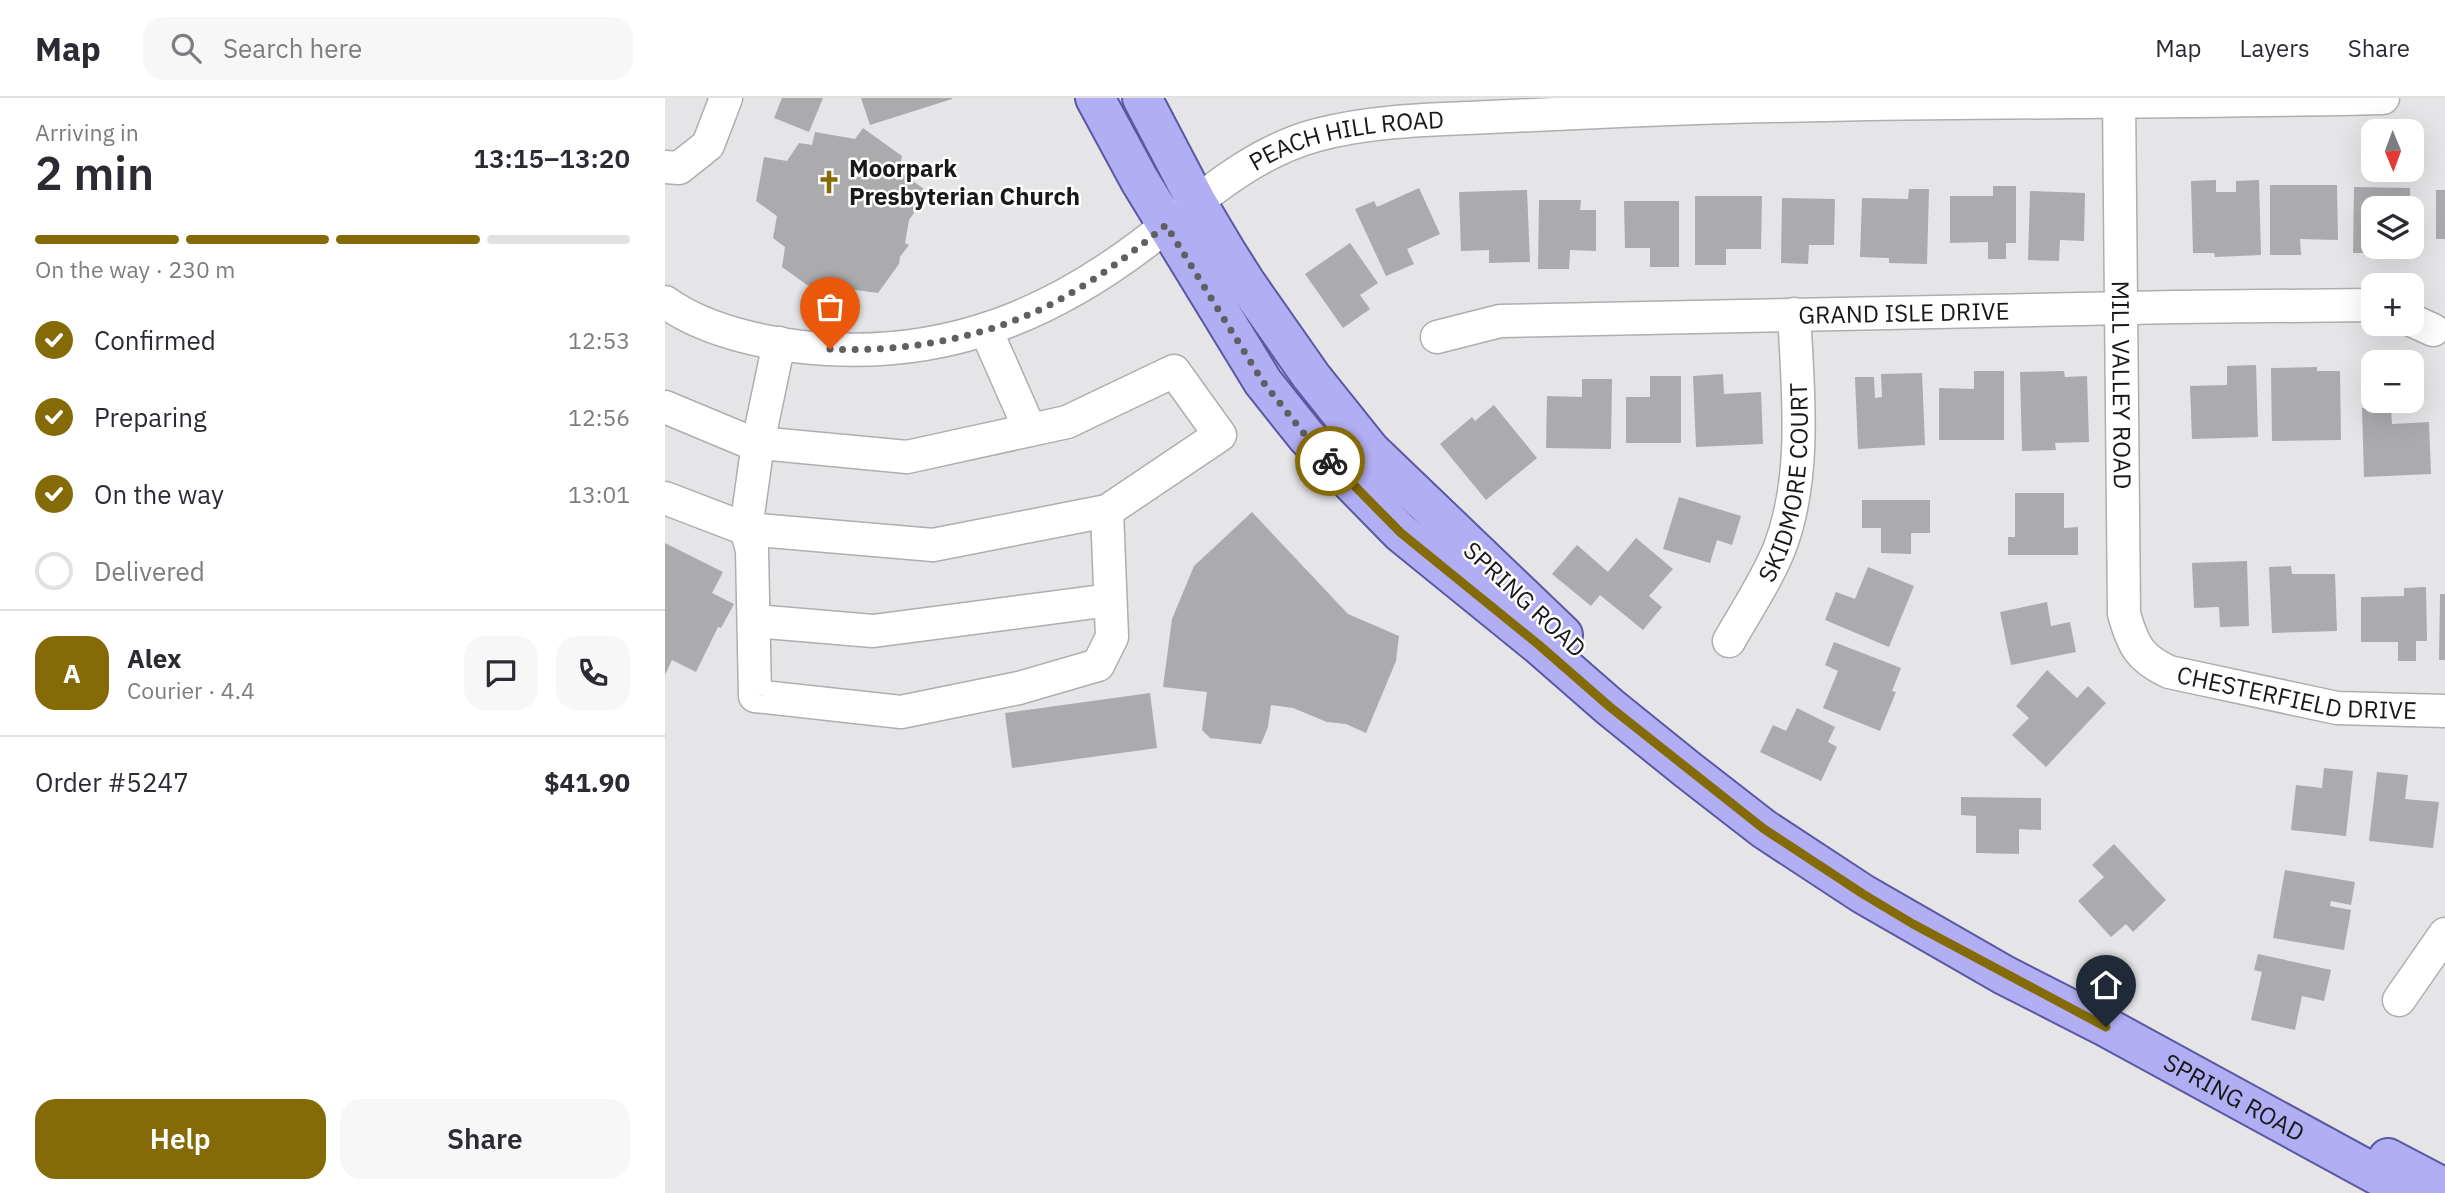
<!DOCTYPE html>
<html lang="en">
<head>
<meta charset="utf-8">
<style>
  :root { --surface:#fff; --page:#f7f7f7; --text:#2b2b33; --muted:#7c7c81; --line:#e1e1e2; --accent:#846b07 }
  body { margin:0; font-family:"IBM Plex Sans",sans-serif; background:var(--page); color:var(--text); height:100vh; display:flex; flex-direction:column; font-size:26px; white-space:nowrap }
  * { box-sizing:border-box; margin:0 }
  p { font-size:23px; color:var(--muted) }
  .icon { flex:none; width:38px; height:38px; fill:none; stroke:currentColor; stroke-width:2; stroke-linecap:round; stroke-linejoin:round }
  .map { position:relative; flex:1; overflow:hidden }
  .details { display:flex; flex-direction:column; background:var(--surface); width:665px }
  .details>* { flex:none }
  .needle { width:46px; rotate:179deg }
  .fabs { position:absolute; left:1696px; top:21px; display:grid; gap:14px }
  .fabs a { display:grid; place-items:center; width:63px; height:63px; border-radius:14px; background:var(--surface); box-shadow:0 7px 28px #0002; font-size:35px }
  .pin { position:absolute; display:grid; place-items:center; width:60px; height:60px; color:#fff; margin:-72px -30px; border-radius:50% 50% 50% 0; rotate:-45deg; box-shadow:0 0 7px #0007 }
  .pin .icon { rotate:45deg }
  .courier { position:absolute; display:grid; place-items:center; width:70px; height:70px; margin:-35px; border:5px solid #846b07; border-radius:50%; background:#fff; color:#222; box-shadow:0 2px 9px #0007 }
  .head em { font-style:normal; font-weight:600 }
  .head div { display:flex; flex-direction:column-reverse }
  .head { display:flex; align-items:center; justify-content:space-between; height:119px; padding:0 35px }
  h1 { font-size:46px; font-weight:600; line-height:52px }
  .bar { display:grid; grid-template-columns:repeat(4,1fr); gap:10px 7px; align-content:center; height:84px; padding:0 35px }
  .bar i { height:9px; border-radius:5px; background:var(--line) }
  .bar .selected { background:var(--accent) }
  .bar p { grid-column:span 4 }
  .line { display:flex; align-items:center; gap:18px; padding:0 35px; border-top:2px solid var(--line) }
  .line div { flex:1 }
  .round { display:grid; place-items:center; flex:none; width:74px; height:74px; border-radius:21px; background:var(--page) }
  ol { padding:0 35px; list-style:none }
  li { display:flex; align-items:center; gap:21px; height:77px }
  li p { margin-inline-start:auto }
  li .icon { padding:7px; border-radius:50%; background:var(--accent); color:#fff; stroke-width:4 }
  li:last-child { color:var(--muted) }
  li i { width:38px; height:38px; border:4px solid var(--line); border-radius:50% }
  .action { display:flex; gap:14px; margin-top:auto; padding:14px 35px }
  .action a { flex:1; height:80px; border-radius:21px; background:var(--accent); color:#fff; font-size:28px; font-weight:600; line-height:80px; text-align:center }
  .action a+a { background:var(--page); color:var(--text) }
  header { display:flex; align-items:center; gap:42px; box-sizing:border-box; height:98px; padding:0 35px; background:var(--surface); border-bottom:2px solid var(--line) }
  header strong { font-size:33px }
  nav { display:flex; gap:38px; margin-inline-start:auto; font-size:24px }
  .search { width:490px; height:63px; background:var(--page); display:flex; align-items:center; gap:18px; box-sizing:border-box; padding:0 24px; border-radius:21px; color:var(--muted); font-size:26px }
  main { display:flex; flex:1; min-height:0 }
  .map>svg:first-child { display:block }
  .building { fill:#ababae }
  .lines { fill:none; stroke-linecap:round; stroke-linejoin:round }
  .minor-casing { stroke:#aeaeb1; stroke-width:35 }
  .major-casing { stroke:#5b57a2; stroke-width:42 }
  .minor { stroke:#fff; stroke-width:32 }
  .major { stroke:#b2aef3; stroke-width:38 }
  .done { stroke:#606062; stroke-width:7; stroke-dasharray:0 12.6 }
  .route { stroke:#846b07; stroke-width:9 }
  .labels { text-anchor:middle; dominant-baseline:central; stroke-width:5; stroke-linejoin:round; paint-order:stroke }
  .street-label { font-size:24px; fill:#19191a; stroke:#fff }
  .poi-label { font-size:24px; font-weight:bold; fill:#19191a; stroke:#fff; text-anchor:start }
</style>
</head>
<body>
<header>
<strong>Map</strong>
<div class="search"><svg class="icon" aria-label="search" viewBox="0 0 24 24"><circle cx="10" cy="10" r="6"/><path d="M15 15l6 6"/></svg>Search here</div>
<nav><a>Map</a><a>Layers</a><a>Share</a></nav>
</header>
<main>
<section class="details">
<div class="head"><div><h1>2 min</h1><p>Arriving in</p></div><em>13:15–13:20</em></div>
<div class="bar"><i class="selected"></i><i class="selected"></i><i class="selected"></i><i></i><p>On the way · 230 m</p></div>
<ol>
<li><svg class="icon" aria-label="check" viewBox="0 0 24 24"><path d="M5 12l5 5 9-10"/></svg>Confirmed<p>12:53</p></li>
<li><svg class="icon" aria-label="check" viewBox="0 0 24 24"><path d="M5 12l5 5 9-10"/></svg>Preparing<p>12:56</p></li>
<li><svg class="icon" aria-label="check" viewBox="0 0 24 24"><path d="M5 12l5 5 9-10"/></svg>On the way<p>13:01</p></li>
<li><i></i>Delivered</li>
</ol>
<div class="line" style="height:126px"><b class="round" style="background:var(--accent);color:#fff">A</b><div><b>Alex</b><p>Courier · 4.4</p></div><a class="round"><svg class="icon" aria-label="chat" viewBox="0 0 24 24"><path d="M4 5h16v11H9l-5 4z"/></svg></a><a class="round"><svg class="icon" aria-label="phone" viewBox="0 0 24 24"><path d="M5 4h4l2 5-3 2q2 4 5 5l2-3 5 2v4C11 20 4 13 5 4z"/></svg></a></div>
<div class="line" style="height:91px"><div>Order #5247</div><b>$41.90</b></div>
<div class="action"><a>Help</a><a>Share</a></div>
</section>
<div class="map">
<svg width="1780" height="1095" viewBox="0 0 1780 1095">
  <rect width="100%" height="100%" fill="#e5e5e8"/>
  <g class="building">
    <polygon points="117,0 158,0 144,34 109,20"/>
    <polygon points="196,0 287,0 287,1 205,27"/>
    <polygon points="198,30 237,58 234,73 259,91 256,105 244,122 240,145 244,147 235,159 234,166 213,195 183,191 179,196 142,187 117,169 120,149 108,140 112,118 91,103 99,59 122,63 134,45 147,47 150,34 190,41"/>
    <polygon points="1551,82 1551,94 1571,94 1571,83 1594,82 1596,157 1550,159 1549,155 1528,155 1526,83"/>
    <polygon points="1605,87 1672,87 1673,142 1635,141 1636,157 1605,157"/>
    <polygon points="1328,88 1351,88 1351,145 1341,145 1341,161 1323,161 1323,144 1285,145 1285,98 1328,98"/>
    <polygon points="1689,89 1745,90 1745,110 1708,110 1708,149 1718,149 1718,155 1688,155"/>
    <polygon points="754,90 775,136 742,151 749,166 721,178 690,111 709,103 712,109"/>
    <polygon points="1244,91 1264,91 1262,166 1224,165 1224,160 1195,159 1197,100 1243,101"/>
    <polygon points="862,92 865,164 824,165 824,152 796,153 794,94"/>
    <rect x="1771" y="92" width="9" height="49"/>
    <polygon points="1365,93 1420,95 1419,143 1395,142 1394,163 1363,162"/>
    <polygon points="1030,98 1097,98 1096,151 1061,151 1061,167 1030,167"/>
    <polygon points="1117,100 1170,101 1169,147 1144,147 1143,166 1116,165"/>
    <polygon points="874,102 916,102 915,112 931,112 931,153 905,152 904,171 873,171"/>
    <polygon points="959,103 1014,103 1014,169 985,169 985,150 960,150"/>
    <polygon points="685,145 713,185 695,197 705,211 678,230 640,176"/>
    <polygon points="1591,267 1593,339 1527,341 1525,288 1562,287 1562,268"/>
    <polygon points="1652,269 1652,273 1675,273 1676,342 1607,343 1606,270"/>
    <polygon points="1309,273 1339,273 1339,342 1274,342 1274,290 1309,291"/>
    <polygon points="1399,273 1400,279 1422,278 1424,344 1390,345 1391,352 1357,353 1355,274"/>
    <polygon points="1257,275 1260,347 1193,351 1190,279 1209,279 1210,300 1217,299 1216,276"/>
    <polygon points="1058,276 1059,296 1096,294 1098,346 1031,349 1028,278"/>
    <polygon points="985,278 1016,278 1016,345 961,345 961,299 985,299"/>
    <polygon points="917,281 947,281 946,351 881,350 882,298 917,299"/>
    <polygon points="829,307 872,360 821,402 775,346 807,319 810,323"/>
    <polygon points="1726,309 1727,326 1764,324 1766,376 1699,379 1697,310"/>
    <polygon points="1350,395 1399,395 1399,430 1413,429 1413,457 1343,457 1343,439 1350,439"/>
    <polygon points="1014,399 1076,418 1067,447 1052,442 1045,465 998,451"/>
    <polygon points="1197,402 1265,402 1265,435 1246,435 1246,456 1216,455 1216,430 1197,430"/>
    <polygon points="587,414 683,516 734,538 731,563 701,635 681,626 662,624 628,610 606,607 603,629 596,646 545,640 537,632 542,594 498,589 507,521 529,468"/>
    <polygon points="971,440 1008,471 984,498 997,509 978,532 935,497 926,508 887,476 912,447 943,474"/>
    <polygon points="0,445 58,474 47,495 69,506 56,530 53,529 31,574 7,562 0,577"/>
    <polygon points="1582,463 1584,528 1555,529 1554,509 1529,510 1527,465"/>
    <polygon points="1626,468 1627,476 1670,476 1672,533 1607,535 1604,469"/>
    <polygon points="1203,469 1249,488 1224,549 1160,522 1171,494 1190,501"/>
    <polygon points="1761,489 1762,543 1751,543 1751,563 1733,563 1733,544 1696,544 1696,499 1739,498 1739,490"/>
    <polygon points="1775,496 1780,496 1780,562 1774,562"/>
    <polygon points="1382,504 1386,528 1405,524 1411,554 1346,567 1335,514"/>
    <polygon points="1169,544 1236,570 1227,593 1231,594 1215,633 1158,610 1173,573 1160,567"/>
    <polygon points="1382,572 1412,600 1423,588 1441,605 1381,669 1347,637 1364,620 1351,608"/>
    <polygon points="485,595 492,650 347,670 340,615"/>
    <polygon points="1132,610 1170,629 1163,644 1172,649 1156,683 1095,654 1108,627 1121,633"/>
    <polygon points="1659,670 1688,673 1681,738 1626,732 1631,687 1657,690"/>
    <polygon points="1712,674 1743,677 1740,701 1774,704 1768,750 1704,743"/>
    <polygon points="1296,699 1376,700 1376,732 1354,731 1354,756 1311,755 1311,718 1296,717"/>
    <polygon points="1449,746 1501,802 1468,834 1461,826 1446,839 1413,803 1439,779 1427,767"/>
    <polygon points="1620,772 1690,784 1686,807 1666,803 1665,808 1686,812 1679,852 1608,840"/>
    <polygon points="1593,856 1666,872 1659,903 1637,898 1630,932 1586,922 1597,874 1589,872"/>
  </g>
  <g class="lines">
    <g class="minor-casing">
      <g id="minor">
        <path id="s1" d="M 1454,0 L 1459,516 C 1468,547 1474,560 1504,574 L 1672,610 L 1780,613"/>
        <polyline points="0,69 14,70 43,47 61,0"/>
        <path id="s2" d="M 0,204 C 43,235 110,248 162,251 C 283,258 383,218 478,146 C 532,105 584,55 652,37 C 701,24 752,22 803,20 C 854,18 905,15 955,13 C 1209,2 1464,6 1718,0"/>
        <polyline points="1746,222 1768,232"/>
        <polyline points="321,232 365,332"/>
        <path id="s3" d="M 772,239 L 835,223 L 1511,209 L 1708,207"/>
        <polyline points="114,245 93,345 81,431 87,452 90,598 236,614 354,590 433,567 447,539 442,413"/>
        <polyline points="0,309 84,344 242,359 402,324 509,273 555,337 442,413 268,447 81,431 0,400"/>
        <polyline points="89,523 208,533 445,502"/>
        <path id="s4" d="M 1064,543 C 1081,513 1103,480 1115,449 C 1142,378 1133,291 1129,216"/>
        <polyline points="1734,902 1780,836"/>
      </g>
    </g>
    <g class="major-casing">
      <g id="major">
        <path id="s5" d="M 430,0 L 475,83 L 598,284 L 641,338 L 736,435 L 874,547 L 945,609 L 1023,672 L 1099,731 L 1198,796 L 1339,877 L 1441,929 L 1745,1095"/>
        <polyline points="477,0 531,103 562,155 581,185 646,278 706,353 898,537"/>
        <polyline points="1723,1060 1780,1090"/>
      </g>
    </g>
    <use href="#minor" class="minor"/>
    <use href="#major" class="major"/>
  </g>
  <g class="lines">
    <path class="done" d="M 165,251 C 244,255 332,238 401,198 C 436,178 470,153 501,127 L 598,284 L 641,338 L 665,363"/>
    <polyline class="route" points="665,363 736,435 874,547 945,609 1099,731 1198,796 1248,826 1441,929"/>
  </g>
  <defs>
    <g id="church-bare" transform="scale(1.89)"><path d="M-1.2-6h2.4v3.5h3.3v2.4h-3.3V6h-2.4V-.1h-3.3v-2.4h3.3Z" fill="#846b07" stroke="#fff" stroke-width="2.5" paint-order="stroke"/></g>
  </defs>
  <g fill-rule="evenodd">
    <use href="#church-bare" x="164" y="84"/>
  </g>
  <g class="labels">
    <g class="street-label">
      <text stroke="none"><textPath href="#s2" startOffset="746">PEACH HILL ROAD</textPath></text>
      <text stroke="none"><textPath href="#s3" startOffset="469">GRAND ISLE DRIVE</textPath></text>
      <text stroke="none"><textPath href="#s1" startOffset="287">MILL VALLEY ROAD</textPath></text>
      <text stroke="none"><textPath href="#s4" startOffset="172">SKIDMORE COURT</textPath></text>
      <text transform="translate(860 501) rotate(43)">SPRING ROAD</text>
      <text stroke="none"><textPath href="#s1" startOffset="723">CHESTERFIELD DRIVE</textPath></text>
      <text stroke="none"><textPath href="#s5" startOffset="1545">SPRING ROAD</textPath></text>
    </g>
    <g class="poi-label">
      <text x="184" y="70">Moorpark<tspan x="184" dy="28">Presbyterian Church</tspan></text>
    </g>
  </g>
</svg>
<div class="fabs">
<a><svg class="needle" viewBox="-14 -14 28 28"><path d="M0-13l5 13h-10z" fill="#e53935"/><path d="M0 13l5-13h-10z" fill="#7c7c81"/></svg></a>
<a><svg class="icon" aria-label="layers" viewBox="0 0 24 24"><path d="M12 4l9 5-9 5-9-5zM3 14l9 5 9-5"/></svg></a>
<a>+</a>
<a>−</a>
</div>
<div class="pin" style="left:165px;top:251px;background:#ea580c"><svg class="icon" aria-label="bag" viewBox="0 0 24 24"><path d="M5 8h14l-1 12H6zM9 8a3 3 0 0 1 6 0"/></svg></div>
<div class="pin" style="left:1441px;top:929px;background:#1f2937"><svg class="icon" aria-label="home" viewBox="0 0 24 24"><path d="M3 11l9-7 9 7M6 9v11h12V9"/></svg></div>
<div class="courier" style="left:665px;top:363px"><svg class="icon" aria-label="bike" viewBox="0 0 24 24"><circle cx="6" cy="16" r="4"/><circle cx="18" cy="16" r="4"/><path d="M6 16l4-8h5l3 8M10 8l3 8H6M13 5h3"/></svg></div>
</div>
</main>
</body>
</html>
